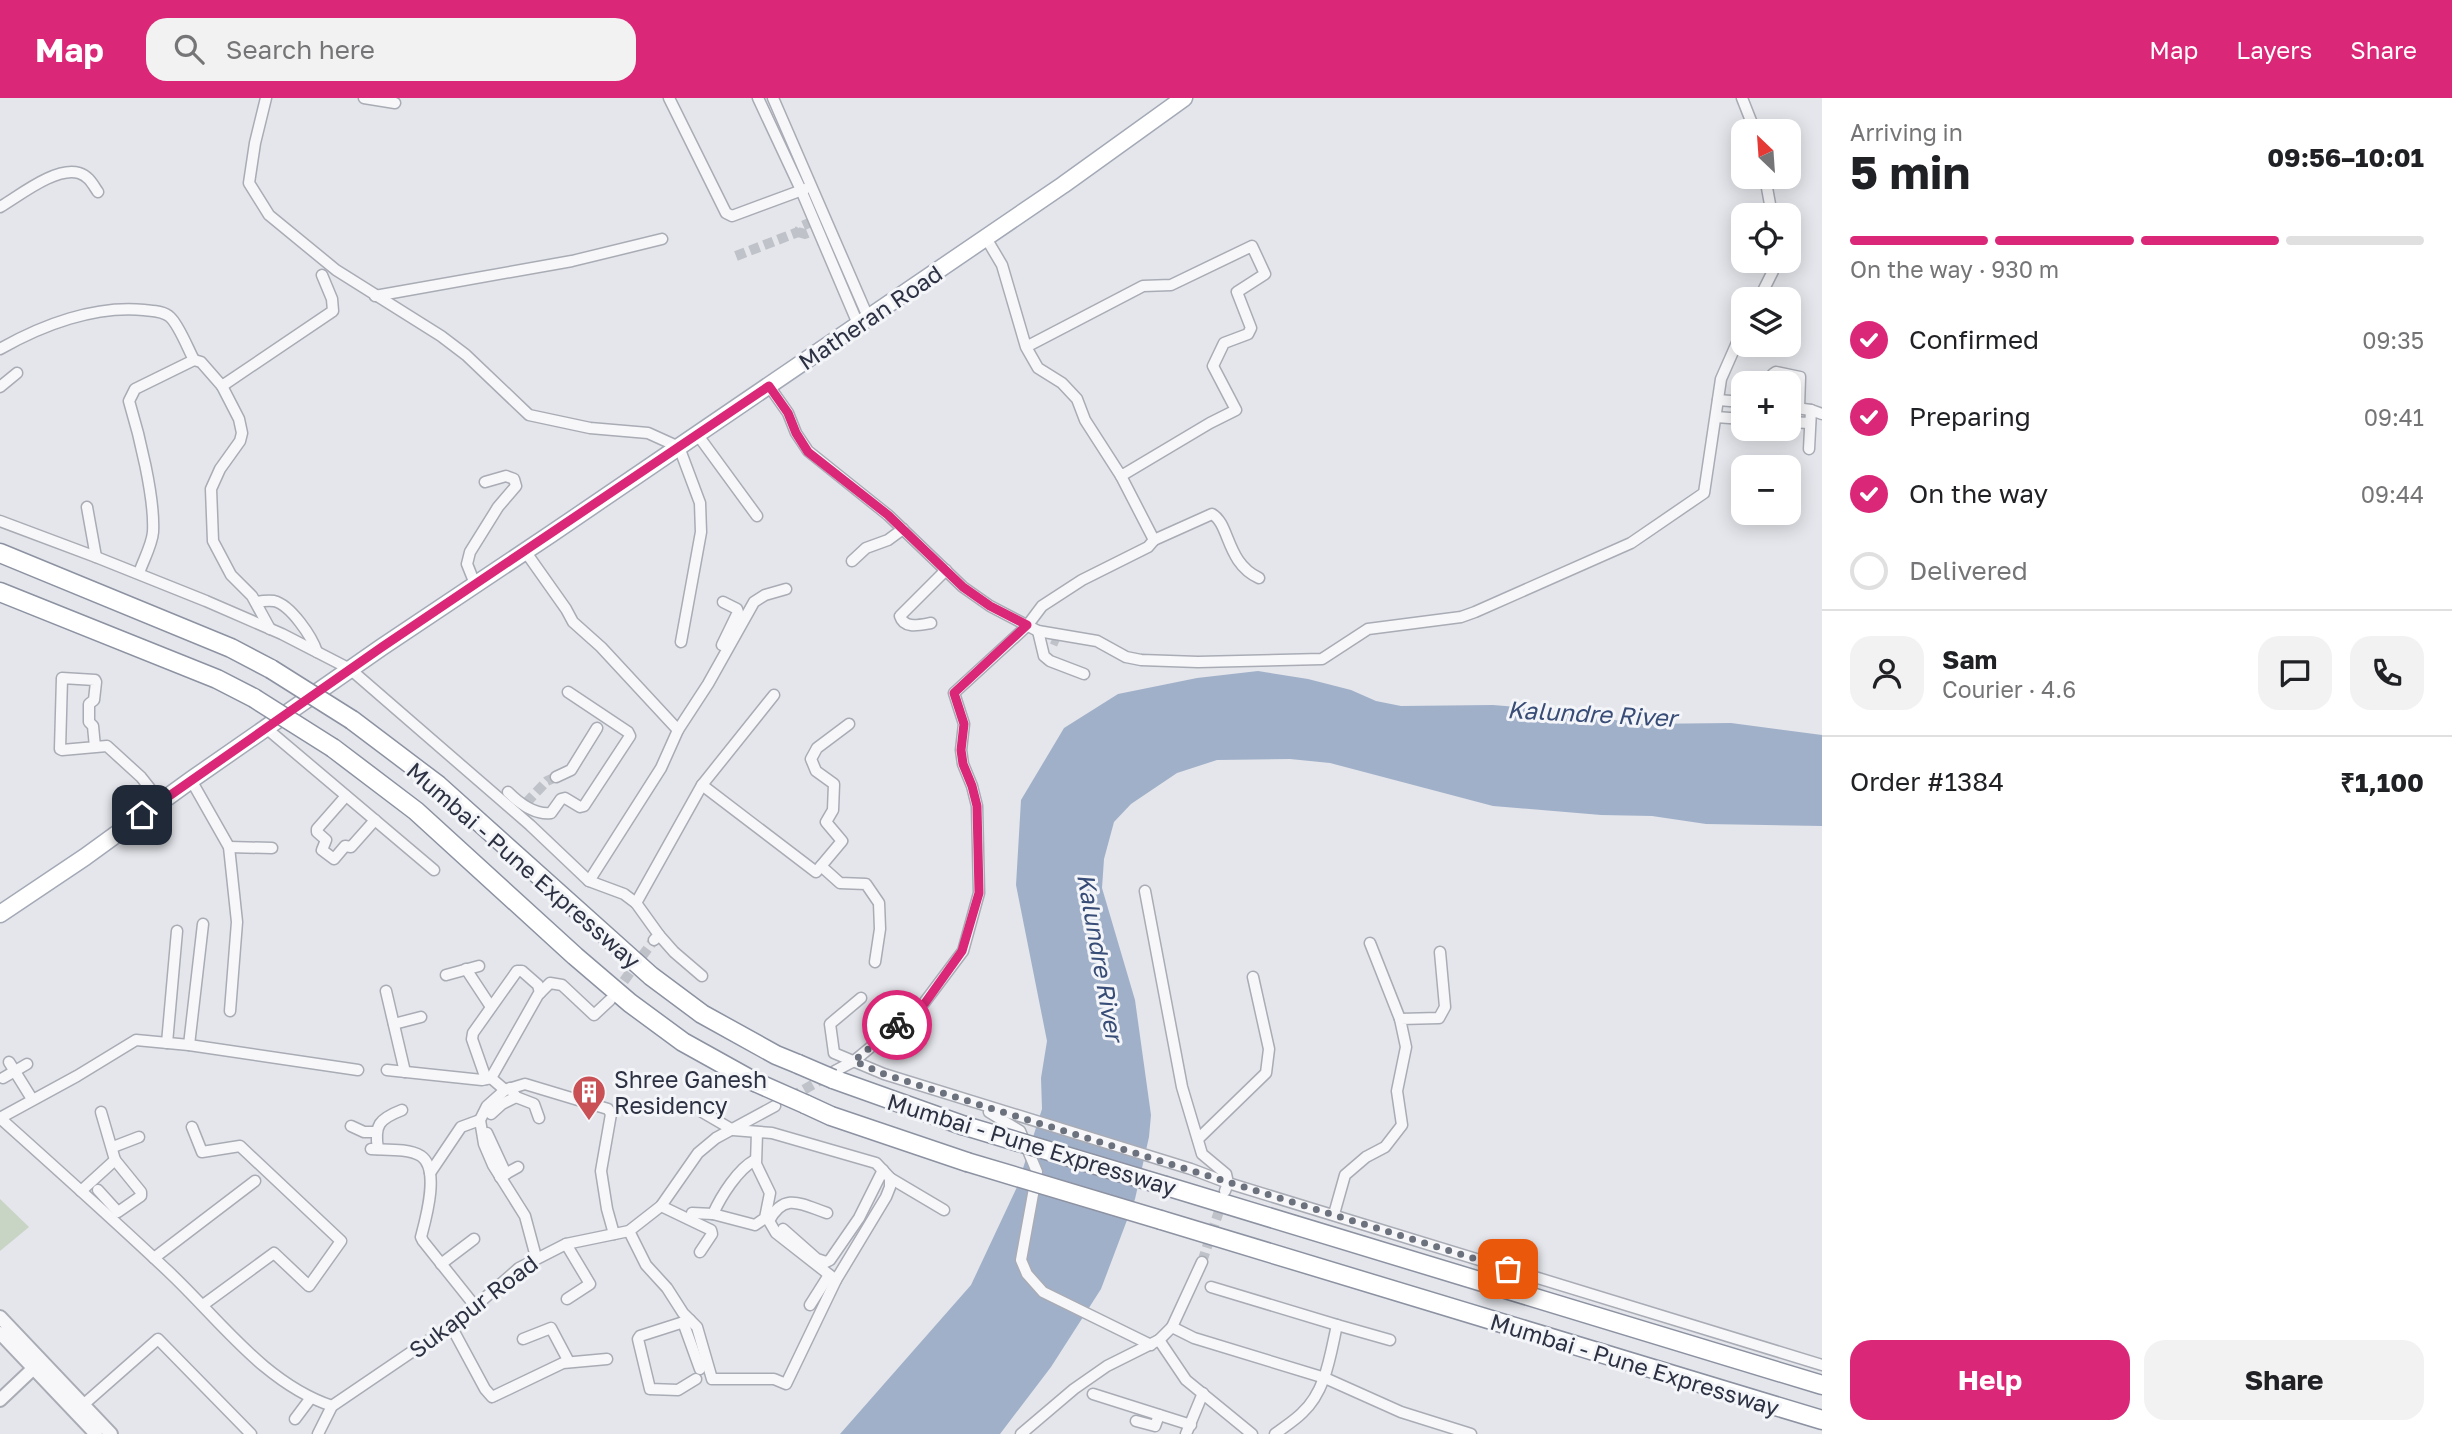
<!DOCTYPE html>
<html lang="en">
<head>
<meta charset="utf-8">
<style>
  :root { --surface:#fff; --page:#f2f2f2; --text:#202124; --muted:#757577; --line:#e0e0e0; --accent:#db2777 }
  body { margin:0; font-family:"Golos Text",sans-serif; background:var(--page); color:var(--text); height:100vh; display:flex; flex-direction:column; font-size:26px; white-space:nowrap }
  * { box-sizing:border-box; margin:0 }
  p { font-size:23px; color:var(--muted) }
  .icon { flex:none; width:38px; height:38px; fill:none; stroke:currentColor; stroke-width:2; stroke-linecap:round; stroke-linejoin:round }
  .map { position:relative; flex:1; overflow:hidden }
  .panel { display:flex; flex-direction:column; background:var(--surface); width:630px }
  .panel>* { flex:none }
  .needle { width:46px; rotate:335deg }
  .tools { position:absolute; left:1731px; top:21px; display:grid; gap:14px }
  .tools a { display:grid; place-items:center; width:70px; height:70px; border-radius:14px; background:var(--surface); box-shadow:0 4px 18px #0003; font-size:35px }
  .pin { position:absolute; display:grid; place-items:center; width:60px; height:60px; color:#fff; margin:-30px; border-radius:14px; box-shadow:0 4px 10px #0006 }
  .courier { position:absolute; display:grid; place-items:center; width:70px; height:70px; margin:-35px; border:5px solid #db2777; border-radius:50%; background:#fff; color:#222; box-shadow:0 2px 9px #0007 }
  .summary em { font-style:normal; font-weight:700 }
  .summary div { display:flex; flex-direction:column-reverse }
  .summary { display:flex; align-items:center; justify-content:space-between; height:119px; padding:0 28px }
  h1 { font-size:46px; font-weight:700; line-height:52px }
  .bar { display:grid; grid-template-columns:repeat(4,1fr); gap:10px 7px; align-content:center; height:84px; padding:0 28px }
  .bar i { height:9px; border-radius:5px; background:var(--line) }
  .bar .active { background:var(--accent) }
  .bar p { grid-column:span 4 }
  .line { display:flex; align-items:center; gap:18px; padding:0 28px; border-top:2px solid var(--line) }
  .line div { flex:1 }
  .round { display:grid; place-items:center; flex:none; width:74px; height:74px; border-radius:21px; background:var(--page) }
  ol { padding:0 28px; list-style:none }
  li { display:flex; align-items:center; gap:21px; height:77px }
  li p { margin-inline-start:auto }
  li .icon { padding:7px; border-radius:50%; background:var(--accent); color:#fff; stroke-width:4 }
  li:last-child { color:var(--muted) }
  li i { width:38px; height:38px; border:4px solid var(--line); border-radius:50% }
  .button { display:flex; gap:14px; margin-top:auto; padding:14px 28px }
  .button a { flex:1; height:80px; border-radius:21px; background:var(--accent); color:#fff; font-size:28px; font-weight:700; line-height:80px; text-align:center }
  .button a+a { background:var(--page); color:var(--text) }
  header { display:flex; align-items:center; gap:42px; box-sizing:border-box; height:98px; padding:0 35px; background:var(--accent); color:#fff }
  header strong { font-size:33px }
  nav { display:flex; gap:38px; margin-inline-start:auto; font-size:24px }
  .search { width:490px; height:63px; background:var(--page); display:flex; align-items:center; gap:18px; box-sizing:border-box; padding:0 24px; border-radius:21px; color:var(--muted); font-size:26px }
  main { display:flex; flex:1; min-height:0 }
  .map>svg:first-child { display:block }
  .green { fill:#c8d5c5 }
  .water { fill:#a1b0c9 }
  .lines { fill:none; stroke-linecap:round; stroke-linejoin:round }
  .minor-tunnel { stroke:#bfc2c9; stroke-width:10; stroke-dasharray:10 5; stroke-linecap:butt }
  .minor-casing { stroke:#a9acb5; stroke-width:13 }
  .tertiary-casing { stroke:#a9acb5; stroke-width:16 }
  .primary-casing { stroke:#a4a9b6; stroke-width:19 }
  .motorway-casing { stroke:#8c92a1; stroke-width:21 }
  .minor { stroke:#f7f7f9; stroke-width:10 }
  .tertiary { stroke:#f7f7f9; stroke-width:12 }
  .primary { stroke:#fff; stroke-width:16 }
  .motorway { stroke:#fff; stroke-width:18 }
  .motorway-bridge-casing { stroke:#8c92a1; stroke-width:21; stroke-linecap:butt }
  .motorway-bridge { stroke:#fff; stroke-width:18 }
  .done { stroke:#6c717e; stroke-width:7; stroke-dasharray:0 12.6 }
  .route { stroke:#db2777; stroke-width:9 }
  .labels { text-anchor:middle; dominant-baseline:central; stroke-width:6; stroke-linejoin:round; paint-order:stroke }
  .street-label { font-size:23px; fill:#2c3243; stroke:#f4f5f8 }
  .poi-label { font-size:23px; fill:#2c3243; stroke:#f4f5f8; text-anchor:start }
  .water-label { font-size:24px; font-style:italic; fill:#374c76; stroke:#f4f5f8 }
</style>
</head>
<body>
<header>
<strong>Map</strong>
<div class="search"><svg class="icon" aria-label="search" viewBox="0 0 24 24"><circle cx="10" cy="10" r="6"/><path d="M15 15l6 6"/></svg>Search here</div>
<nav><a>Map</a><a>Layers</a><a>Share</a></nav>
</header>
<main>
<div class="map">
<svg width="1822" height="1336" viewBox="0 0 1822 1336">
  <rect width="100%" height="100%" fill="#e4e6eb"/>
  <polygon class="green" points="0,1101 29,1129 0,1153"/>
  <polygon class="water" points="1258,573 1308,581 1351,592 1376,603 1401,608 1493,607 1552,612 1640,626 1731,625 1822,637 1822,728 1706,726 1652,718 1601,717 1493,708 1330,665 1290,661 1217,662 1177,675 1131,706 1114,724 1104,761 1102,790 1135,902 1151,1017 1149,1039 1135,1101 1101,1191 1051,1269 1000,1336 840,1336 971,1187 1017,1089 1042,1011 1041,980 1047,943 1016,787 1021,702 1064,630 1118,596 1197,580"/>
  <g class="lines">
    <g class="minor-tunnel">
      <polyline points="798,134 805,136 812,133"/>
      <polyline points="736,158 798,134 802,128 809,125"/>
      <polyline points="1052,541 1059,544"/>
      <polyline points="526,705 547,683 556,679"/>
      <polyline points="615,895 654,842"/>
      <polyline points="791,999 826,979"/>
      <polyline points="1202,1164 1223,1101"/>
    </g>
    <g class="minor-casing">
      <g id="minor">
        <polyline points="266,0 255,45 249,85 269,117 336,172 441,238 466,257 529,317 590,330 648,335 679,349 700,405 701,434 681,544"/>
        <polyline points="364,0 395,5"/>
        <polyline points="669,0 726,115 732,118 805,91"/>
        <polyline points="758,0 801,92 858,226"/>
        <polyline points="773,0 868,219"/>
        <polyline points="1742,0 1755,33"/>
        <polyline points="1765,79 1772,117"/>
        <path d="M 0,109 C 19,98 56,68 79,75 C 89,78 93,87 98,94"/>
        <polyline points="986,140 1002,167 1026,249 1038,270 1062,285 1077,301 1085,322 1121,378 1210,325 1236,312 1213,268 1224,245 1248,236 1251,230 1237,194 1265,176 1252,148 1171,187 1143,188 1026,249"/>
        <polyline points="375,198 572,163 662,141"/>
        <polyline points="1759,201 1773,173 1773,163"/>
        <path d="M 0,251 C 42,227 95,207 144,212 C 152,213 164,213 170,219 C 179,227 188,251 194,262"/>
        <polyline points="1772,285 1773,276 1776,274 1800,279 1799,310"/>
        <polyline points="222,288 239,321 242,335 240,343 220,371 211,391 213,443 231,477 252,498 270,531"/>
        <polyline points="769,288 788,315 796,335 808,353 888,417 963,489 990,508 1038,533 1097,543 1126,559 1141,562 1198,564 1322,561 1368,531 1461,519 1475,514 1631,445 1704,395 1721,281 1743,231"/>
        <polyline points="0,289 17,275"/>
        <polyline points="1718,302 1743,304"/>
        <polyline points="1788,309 1811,312 1822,316"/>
        <polyline points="1716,319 1743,321"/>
        <polyline points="1788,324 1810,325"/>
        <polyline points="697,336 757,418"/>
        <polyline points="1809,351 1811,312"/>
        <polyline points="87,409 96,459"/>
        <polyline points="0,423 96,459 206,503 282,536 350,571 530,727 589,783 624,796 636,805"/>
        <path d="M 1154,442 L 1212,416 C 1230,426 1226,465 1259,480"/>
        <polyline points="525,453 566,511 573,524 601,549 678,632 661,670 589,783"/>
        <polyline points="852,463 866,450 888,442 903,431"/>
        <path d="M 139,475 C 143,463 152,447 153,434 C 155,400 139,336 129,303 L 135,291 L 194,262 L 201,264 L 222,288 L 333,213 L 332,201 L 322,177"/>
        <polyline points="475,486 467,466 470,454 498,409 516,388 514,381 506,378 485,384"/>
        <path d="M 256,504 C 262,503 268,502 274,503 C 291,507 312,539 317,554"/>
        <path d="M 931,525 C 919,527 904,531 900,518 L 946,472"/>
        <polyline points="1038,533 1044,558 1050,563 1084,576"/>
        <polyline points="722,547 738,514 737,511 723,504"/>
        <polyline points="266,630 434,772"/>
        <polyline points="678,632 708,586 754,504 765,497 786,491"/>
        <polyline points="95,649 93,628 89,624 89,606 94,602 96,584 95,582 62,580 60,651 62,652 107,648 141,679 160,703"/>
        <polyline points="556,679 571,672 597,630"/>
        <polyline points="191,682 229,749 237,824 230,913"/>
        <polyline points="702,687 816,774 842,743 826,724 833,712 834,686 816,673 811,661 817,650 849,626"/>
        <path d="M 508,694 C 519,705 535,717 551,715 L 561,701 L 565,700 L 580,709 L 584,708 L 630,638 L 628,634 L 568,594"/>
        <polyline points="346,698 317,731 317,734 326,742 322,752 334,761 345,748 351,749 375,722"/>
        <polyline points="229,749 272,750"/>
        <polyline points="821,768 840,785 866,786 879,805 880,831 875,864"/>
        <polyline points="1145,793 1182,989 1202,1056 1226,1076 1228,1085 1225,1093"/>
        <polyline points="659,837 674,854 702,878"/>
        <polyline points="654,842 659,837 636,805 702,687 774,597"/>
        <polyline points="1370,845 1400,921"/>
        <polyline points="466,871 491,909"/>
        <polyline points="446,877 479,868"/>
        <polyline points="386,893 405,974"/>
        <polyline points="861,900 830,926 834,955 884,976 1191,1071 1228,1085 1822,1267"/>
        <polyline points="394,926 421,919"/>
        <polyline points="167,945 177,833"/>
        <polyline points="189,947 203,826"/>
        <polyline points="9,964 32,1001"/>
        <polyline points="387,972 482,982 491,980 505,992"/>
        <polyline points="835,973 854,963 924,905 963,853 979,795 977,708 972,688 963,666 961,652 964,626 954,595 1027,528 1042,508 1082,482 1148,449 1154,442 1121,378"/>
        <polyline points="3,980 27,966"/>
        <polyline points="491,980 538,897 550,885 562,887 594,917 610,902"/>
        <polyline points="486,981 472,941 473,935 517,873 522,873 538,887 540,895"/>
        <polyline points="516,999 534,1006 539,1020"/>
        <polyline points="989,1014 1020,1033 1037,1074 1021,1162 1027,1176 1043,1194 1151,1247"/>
        <polyline points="491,1016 502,1006 516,999 510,990"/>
        <path d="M 0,1020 C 57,1071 114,1122 169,1174 C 220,1222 264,1285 332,1308"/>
        <polyline points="0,1020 77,978 136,942 189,947 358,972"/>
        <polyline points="351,1028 364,1034 375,1034"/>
        <polyline points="192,1029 202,1054 240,1048 341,1143 309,1188 274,1155 203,1207"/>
        <polyline points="487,1035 506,1076"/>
        <polyline points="1198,1041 1266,975 1269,951 1253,879"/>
        <polyline points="113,1049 139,1039"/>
        <path d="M 371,1051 C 385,1052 408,1050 421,1058 C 440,1071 426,1120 421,1139 L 423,1143 L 475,1208"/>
        <path d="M 378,1051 C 374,1027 379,1021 402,1012"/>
        <polyline points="430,1075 461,1029 480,1022"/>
        <polyline points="500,1079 518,1069"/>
        <polyline points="890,1080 944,1112"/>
        <polyline points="98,1092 118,1114 141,1098 141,1094 115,1062"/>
        <polyline points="81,1093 115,1062 101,1014"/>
        <polyline points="661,1108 711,1132 712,1136 700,1154"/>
        <polyline points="692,1115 713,1116 755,1127 765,1120 770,1095 756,1066 757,1034"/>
        <path d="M 827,1115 C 801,1106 784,1094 769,1123 L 776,1135 L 836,1182"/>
        <path d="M 713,1116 C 721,1098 738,1071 755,1062"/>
        <polyline points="1334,1116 1345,1077 1366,1059 1385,1049 1402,1027 1397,993 1406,949 1400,921 1439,920 1445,909 1440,854"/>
        <polyline points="783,1131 817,1161 826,1164 830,1162 859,1120 883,1072"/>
        <polyline points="629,1133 646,1167 667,1190 683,1215 697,1229 712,1281 774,1281 786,1286 836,1182 886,1099 890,1089 890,1080 876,1065 772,1035 733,1032 702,1014"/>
        <polyline points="566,1146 590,1186 567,1201"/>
        <polyline points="536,1159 525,1118 493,1067 484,1046 480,1022 487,1008 505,992 525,986 608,1011 611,1016 601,1073 607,1111 614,1136"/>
        <polyline points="154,1160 255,1083"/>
        <polyline points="441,1166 474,1141"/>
        <path d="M 1211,1189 L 1337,1227 C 1330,1258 1326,1293 1302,1315 C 1294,1323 1284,1329 1275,1336"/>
        <polyline points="810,1207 829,1177"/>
        <polyline points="690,1222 640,1238 638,1241 650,1291 678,1292 696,1281"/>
        <polyline points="683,1224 700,1271"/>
        <polyline points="1337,1227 1390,1242"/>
        <polyline points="451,1228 485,1291 492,1299 563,1265 607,1261"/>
        <polyline points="1172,1229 1194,1240 1325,1280 1401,1314 1471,1336"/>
        <polyline points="523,1241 551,1230 569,1264"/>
        <polyline points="1159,1242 1186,1282 1252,1336"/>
        <polyline points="1093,1296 1191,1327"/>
        <polyline points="83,1307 158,1241 251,1336"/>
        <polyline points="295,1321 310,1301"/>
        <polyline points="1136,1323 1155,1328 1159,1317"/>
        <polyline points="318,1336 332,1308 463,1219 519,1170 566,1146 629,1133 661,1108 698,1055 716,1040 775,1008"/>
        <polyline points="1021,1336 1074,1291 1107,1268 1159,1242 1172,1229 1202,1164"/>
        <polyline points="1186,1336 1203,1295"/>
      </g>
    </g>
    <g class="tertiary-casing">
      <g id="tertiary">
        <polyline points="0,1219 111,1336"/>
        <polyline points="0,1235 96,1336"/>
        <polyline points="0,1302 38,1266"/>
      </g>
    </g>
    <g class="primary-casing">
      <polyline id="primary" points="0,816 85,759 191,682 382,549 551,436 1063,87 1184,0"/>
    </g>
    <g class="motorway-casing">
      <g id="motorway">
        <polyline points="0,455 231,550 271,571"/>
        <polyline points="0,494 217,581 254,600"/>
        <polyline points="352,622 438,687 651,878 702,916 776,957 798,966"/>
        <polyline points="333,650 416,713 575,858 630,905 683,944 755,984"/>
        <polyline points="833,981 962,1027"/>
        <polyline points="805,1006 831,1018 967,1064"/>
        <polyline points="1166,1088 1822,1287"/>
        <polyline points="1161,1122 1822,1322"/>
      </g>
    </g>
    <use href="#minor" class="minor"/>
    <use href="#tertiary" class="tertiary"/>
    <use href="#primary" class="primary"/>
    <use href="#motorway" class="motorway"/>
    <g class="motorway-bridge-casing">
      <g id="motorway-bridge">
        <polyline points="271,571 352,622"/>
        <polyline points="254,600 333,650"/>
        <polyline points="798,966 833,981"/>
        <polyline points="755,984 805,1006"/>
        <polyline points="962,1027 1166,1088"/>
        <polyline points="967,1064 1161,1122"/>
      </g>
    </g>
    <use href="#motorway-bridge" class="motorway-bridge"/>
  </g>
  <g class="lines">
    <polyline class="done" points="897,927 854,963 884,976 974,1005 1508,1171"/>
    <polyline class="route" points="142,717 382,549 769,288 788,315 796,335 808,354 888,417 963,489 990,508 1027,527 954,595 964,626 961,652 963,666 972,688 977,708 979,795 962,853 925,905 897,927"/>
  </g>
  <defs>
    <g id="building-pin" transform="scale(1.75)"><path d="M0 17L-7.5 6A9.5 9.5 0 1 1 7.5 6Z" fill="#c95055" stroke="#f4f5f8"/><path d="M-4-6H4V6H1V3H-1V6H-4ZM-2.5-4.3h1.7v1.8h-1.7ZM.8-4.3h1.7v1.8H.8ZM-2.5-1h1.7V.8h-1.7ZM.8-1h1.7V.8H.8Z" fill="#fff"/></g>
  </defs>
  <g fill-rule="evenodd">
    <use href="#building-pin" x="589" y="994"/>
  </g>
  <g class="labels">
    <g class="street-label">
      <text transform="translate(870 219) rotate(-34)">Matheran Road</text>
      <text transform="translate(524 767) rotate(41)">Mumbai - Pune Expressway</text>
      <text transform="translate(1032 1046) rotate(17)">Mumbai - Pune Expressway</text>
      <text transform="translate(473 1208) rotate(-37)">Sukapur Road</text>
      <text transform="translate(1635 1266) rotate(17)">Mumbai - Pune Expressway</text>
    </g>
    <g class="poi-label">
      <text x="614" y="981">Shree Ganesh<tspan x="614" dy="26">Residency</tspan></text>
    </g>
    <g class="water-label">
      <text transform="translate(1592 615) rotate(3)">Kalundre River</text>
      <text transform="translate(1101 859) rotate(80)">Kalundre River</text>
    </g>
  </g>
</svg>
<div class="tools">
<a><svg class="needle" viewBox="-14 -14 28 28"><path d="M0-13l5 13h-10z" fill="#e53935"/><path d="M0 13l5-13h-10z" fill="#757577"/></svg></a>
<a><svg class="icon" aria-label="locate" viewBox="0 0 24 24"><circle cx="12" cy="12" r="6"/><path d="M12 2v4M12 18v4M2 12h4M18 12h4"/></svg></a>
<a><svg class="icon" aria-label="layers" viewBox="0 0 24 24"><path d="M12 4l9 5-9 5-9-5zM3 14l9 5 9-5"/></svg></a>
<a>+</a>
<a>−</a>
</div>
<div class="pin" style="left:1508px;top:1171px;background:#ea580c"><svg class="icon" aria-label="bag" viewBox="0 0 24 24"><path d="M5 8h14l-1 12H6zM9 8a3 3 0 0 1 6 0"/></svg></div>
<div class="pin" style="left:142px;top:717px;background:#1f2937"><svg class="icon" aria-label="home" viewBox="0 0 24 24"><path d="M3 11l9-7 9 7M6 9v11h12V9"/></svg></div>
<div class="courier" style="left:897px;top:927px"><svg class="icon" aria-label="bike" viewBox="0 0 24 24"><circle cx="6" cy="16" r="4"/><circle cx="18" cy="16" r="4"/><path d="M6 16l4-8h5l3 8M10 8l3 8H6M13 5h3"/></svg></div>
</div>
<section class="panel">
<div class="summary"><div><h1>5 min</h1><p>Arriving in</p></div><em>09:56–10:01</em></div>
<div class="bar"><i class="active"></i><i class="active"></i><i class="active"></i><i></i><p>On the way · 930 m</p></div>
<ol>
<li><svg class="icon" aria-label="check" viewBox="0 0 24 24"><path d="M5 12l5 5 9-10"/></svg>Confirmed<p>09:35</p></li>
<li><svg class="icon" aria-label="check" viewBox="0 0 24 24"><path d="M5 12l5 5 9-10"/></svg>Preparing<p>09:41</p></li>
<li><svg class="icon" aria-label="check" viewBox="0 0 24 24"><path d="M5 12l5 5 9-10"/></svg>On the way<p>09:44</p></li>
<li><i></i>Delivered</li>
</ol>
<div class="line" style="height:126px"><a class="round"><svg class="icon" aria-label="person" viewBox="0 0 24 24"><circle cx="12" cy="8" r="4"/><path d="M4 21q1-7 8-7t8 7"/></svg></a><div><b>Sam</b><p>Courier · 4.6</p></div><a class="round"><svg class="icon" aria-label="chat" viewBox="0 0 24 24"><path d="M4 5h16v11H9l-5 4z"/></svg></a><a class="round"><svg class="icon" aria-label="phone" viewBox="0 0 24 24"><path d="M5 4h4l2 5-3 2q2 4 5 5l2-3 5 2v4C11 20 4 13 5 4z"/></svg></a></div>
<div class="line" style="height:91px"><div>Order #1384</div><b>₹1,100</b></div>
<div class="button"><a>Help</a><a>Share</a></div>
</section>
</main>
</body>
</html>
